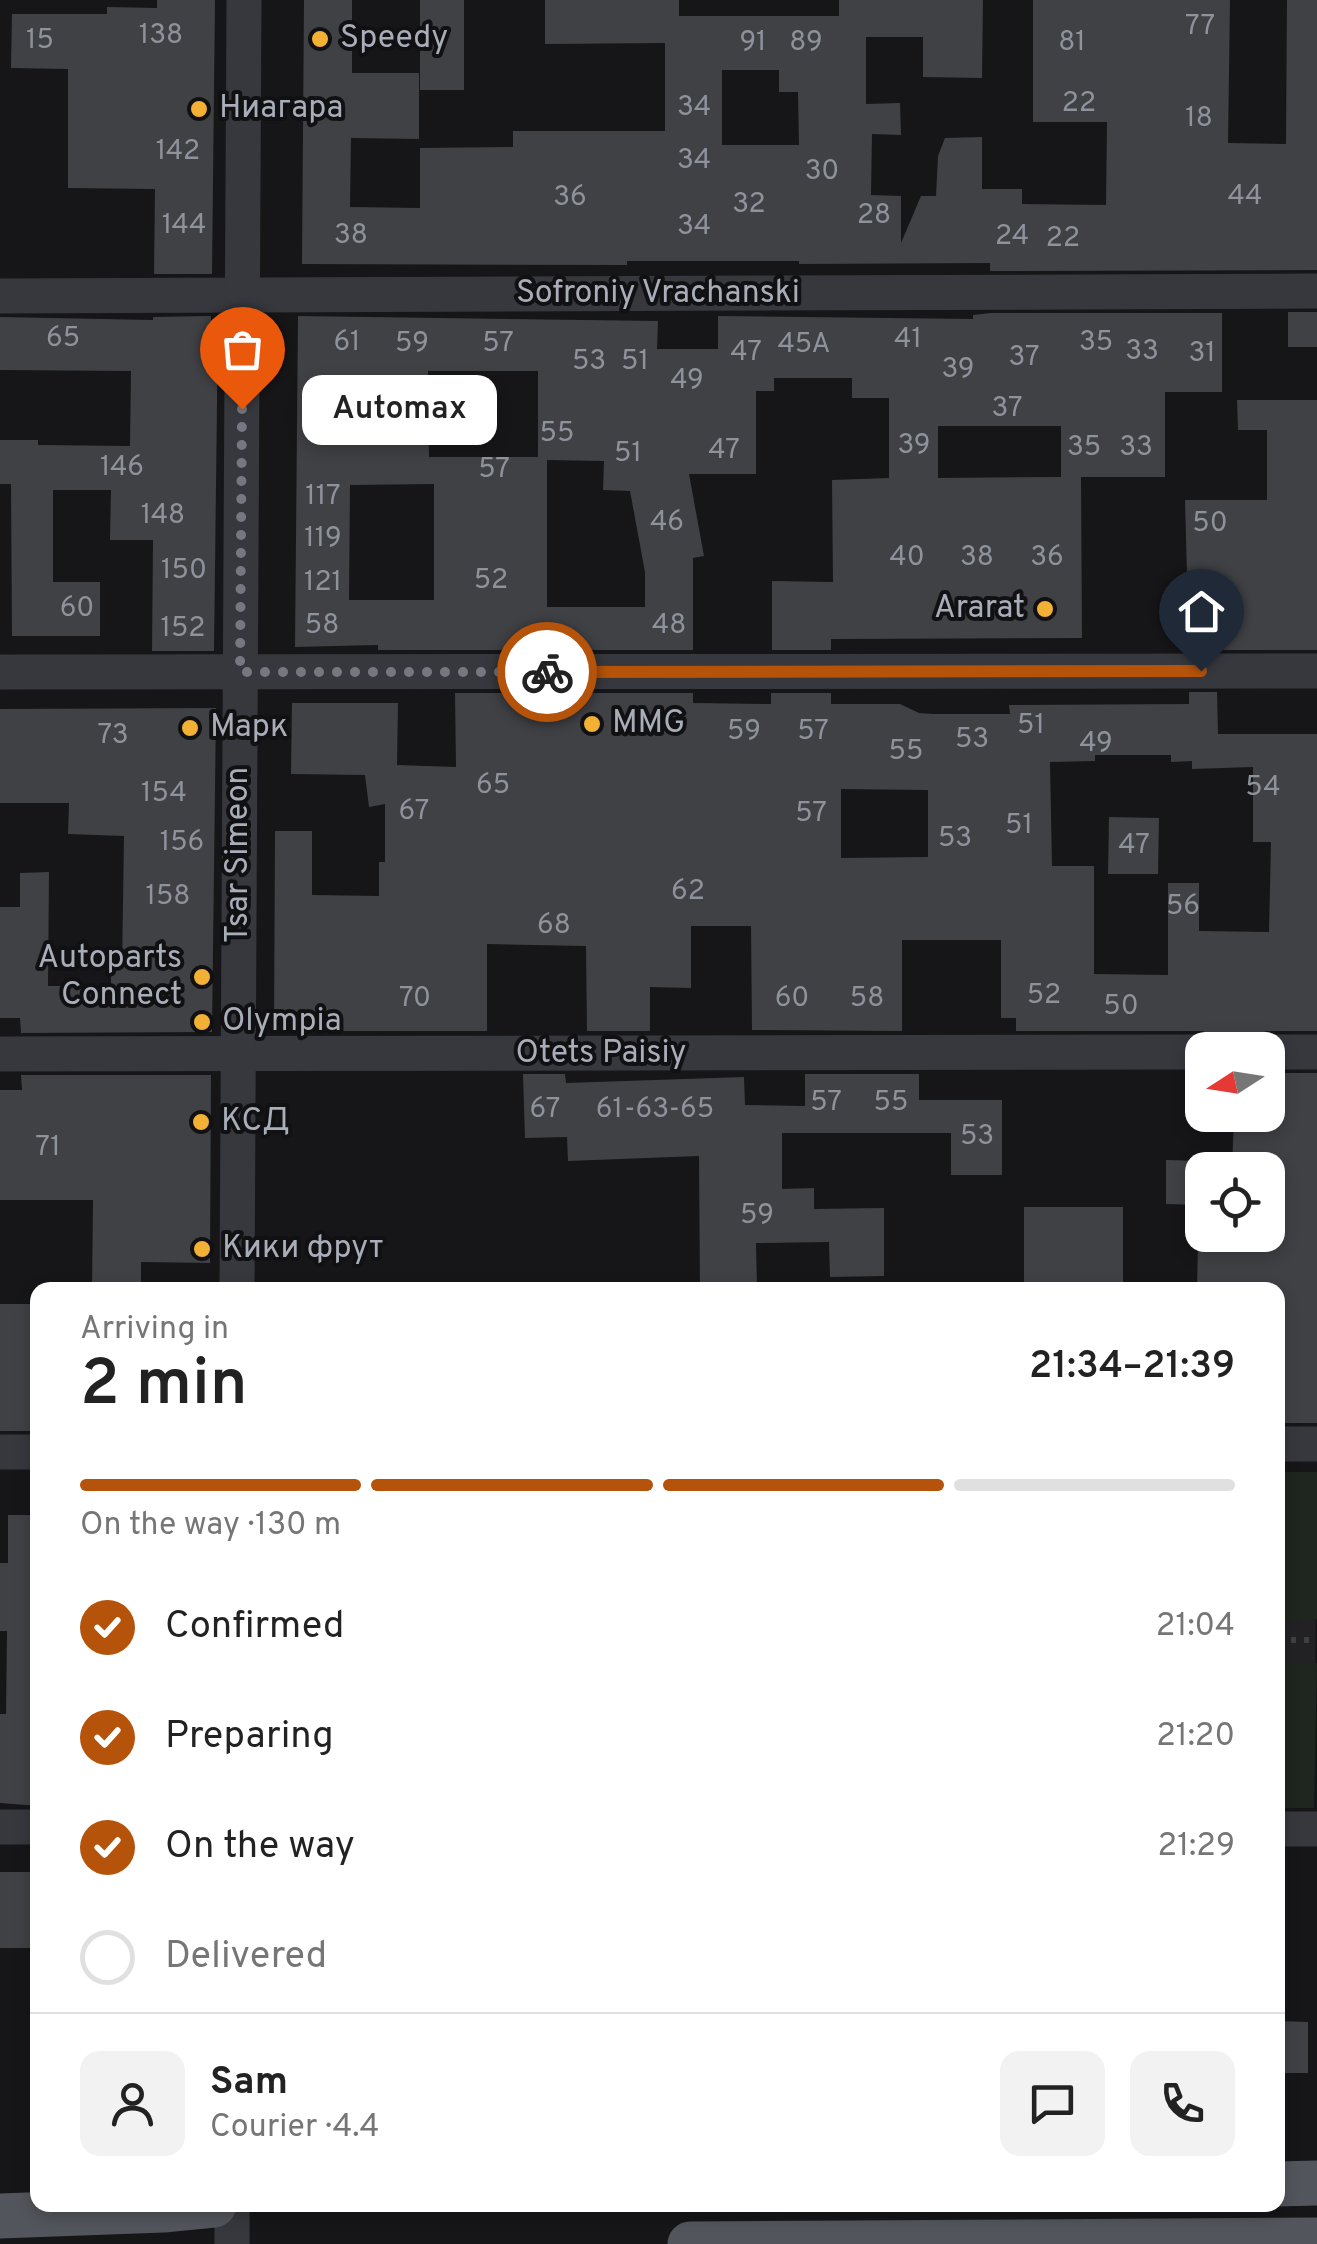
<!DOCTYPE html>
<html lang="en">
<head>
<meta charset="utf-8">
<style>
  :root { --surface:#fff; --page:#f2f2f2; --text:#222; --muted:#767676; --line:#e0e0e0; --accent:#b45309 }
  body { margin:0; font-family:Overpass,sans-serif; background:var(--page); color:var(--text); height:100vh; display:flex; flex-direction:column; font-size:38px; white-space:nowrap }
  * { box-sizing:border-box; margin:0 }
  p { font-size:32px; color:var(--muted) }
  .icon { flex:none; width:55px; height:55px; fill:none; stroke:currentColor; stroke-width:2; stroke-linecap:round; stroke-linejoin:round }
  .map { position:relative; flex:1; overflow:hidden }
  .details { position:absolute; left:30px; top:1282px; width:1255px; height:930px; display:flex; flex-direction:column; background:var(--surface); border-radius:20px; box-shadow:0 5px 15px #0003 }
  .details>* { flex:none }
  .needle { width:65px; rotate:258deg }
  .buttons { position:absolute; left:1185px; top:1032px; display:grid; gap:20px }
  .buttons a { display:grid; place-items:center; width:100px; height:100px; border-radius:20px; background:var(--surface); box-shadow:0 5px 15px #0003; font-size:50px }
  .pin { position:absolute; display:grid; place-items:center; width:85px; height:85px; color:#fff; margin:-102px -42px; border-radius:50% 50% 50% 0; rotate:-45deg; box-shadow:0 0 10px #0007 }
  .pin .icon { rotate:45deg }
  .courier { position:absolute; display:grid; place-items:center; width:100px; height:100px; margin:-50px; border:8px solid #b45309; border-radius:50%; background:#fff; color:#222; box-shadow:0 2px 12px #0007 }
  .bubble { position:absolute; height:70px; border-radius:20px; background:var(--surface); box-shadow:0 5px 15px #0003; font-size:32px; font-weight:600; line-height:70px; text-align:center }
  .overview em { font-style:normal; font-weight:600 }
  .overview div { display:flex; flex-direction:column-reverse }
  .overview { display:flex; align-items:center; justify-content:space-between; height:170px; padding:0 50px }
  h1 { font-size:65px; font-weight:600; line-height:75px }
  .bar { display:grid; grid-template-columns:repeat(4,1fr); gap:15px 10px; align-content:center; height:120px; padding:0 50px }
  .bar i { height:12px; border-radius:8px; background:var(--line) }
  .bar .current { background:var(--accent) }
  .bar p { grid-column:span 4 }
  .line { display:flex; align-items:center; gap:25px; padding:0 50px; border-top:2px solid var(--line) }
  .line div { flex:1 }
  .round { display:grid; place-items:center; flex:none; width:105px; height:105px; border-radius:20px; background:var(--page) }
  ol { padding:0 50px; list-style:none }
  li { display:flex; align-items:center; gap:30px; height:110px }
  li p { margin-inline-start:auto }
  li .icon { padding:10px; border-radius:50%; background:var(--accent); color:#fff; stroke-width:4 }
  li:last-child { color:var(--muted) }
  li i { width:55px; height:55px; border:5px solid var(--line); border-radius:50% }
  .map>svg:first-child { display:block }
  .built { fill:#222225 }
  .green { fill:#1e261f }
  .building { fill:#404145; fill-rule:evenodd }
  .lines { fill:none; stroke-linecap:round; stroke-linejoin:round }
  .path { stroke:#3d3f44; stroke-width:6; stroke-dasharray:5 8; stroke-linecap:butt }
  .minor { stroke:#37383d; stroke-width:35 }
  .major { stroke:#53555c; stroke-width:45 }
  .done { stroke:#757880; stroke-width:10; stroke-dasharray:0 18 }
  .route { stroke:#b45309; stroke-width:12 }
  .poi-dot { fill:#f2b134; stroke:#111113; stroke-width:4 }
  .labels { text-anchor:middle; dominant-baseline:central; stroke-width:8; stroke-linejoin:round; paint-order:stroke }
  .number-label { font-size:28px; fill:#8e929b }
  .poi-label { font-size:32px; fill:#a8adb8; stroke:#111113; text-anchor:start }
  .street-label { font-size:32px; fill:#a8adb8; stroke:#111113 }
</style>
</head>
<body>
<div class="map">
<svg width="1317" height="2244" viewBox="0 0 1317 2244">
  <rect width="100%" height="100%" fill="#161618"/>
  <polygon class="built" points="1317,1472 1314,1808 1278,1808 1278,1473"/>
  <g class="green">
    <polygon points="1283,1472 1317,1472 1317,1619 1278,1619 1278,1533 1283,1532"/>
    <polygon points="1278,1662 1317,1663 1314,1808 1278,1808 1280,1766"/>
  </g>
  <g class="building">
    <polygon points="157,0 215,0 212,274 154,274 155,189 68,188 68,69 11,68 12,14 107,14 107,7 157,8"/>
    <path d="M 304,0 L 352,0 L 352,73 L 419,73 L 419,139 L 351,138 L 350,207 L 420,208 L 420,148 L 513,147 L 513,131 L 665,131 L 665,43 L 545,44 L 545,0 L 679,0 L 679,16 L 839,16 L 839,0 L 983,0 L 982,78 L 923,77 L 923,37 L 866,37 L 866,104 L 900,103 L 901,135 L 872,134 L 871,195 L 901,196 L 901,243 L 921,196 L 936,196 L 938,156 L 945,138 L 982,137 L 982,189 L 1022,189 L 1022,204 L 1106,205 L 1107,122 L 1033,122 L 1033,0 L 1230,0 L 1228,143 L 1286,144 L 1287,0 L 1317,0 L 1317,270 L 990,271 L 990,263 L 799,264 L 799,261 L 627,261 L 627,265 L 302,264 ZM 722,70 L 779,70 L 779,92 L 798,92 L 799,145 L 722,145 Z"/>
    <rect x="420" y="0" width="44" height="90"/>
    <rect x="1288" y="312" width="29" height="35"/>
    <path d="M 991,313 L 1222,313 L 1222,392 L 1165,392 L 1165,477 L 1081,477 L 1082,638 L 831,639 L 831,650 L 772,650 L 772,581 L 833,582 L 832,480 L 889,478 L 889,398 L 852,398 L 852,378 L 774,378 L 774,391 L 756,391 L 756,474 L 689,474 L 704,556 L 693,558 L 693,650 L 378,650 L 378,645 L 295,647 L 298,316 L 658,321 L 657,349 L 718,349 L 718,316 L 973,319 L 973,315 ZM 428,371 L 538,371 L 538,457 L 429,457 ZM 938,426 L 1061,426 L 1061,477 L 938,478 ZM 547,460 L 604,461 L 603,490 L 630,491 L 645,572 L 645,607 L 547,607 ZM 434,484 L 434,600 L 349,600 L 350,485 Z"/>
    <polygon points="211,316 211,320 218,320 214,651 152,651 153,540 110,540 111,490 53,490 53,582 100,582 100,636 12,636 11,484 0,484 0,440 38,440 38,445 130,446 131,371 0,370 0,317 153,320 153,317"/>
    <polygon points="1237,400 1317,400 1317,650 1189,650 1185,500 1267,500 1267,430 1238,430"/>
    <path d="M 1189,692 L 1217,692 L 1218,734 L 1317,734 L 1317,1031 L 1267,1031 L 1257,1034 L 1249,1042 L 1221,1042 L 1213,1034 L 1202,1031 L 1016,1031 L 1016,1018 L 1001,1018 L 1001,940 L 902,940 L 902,1031 L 752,1030 L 751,926 L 691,926 L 691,988 L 650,987 L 650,1031 L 587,1031 L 586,946 L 487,944 L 487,1031 L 274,1031 L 275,831 L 312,831 L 312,895 L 379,896 L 379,862 L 385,862 L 385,804 L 369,807 L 365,775 L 291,774 L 292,703 L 398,703 L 397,765 L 456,767 L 455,693 L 693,693 L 693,703 L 771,704 L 771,693 L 831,693 L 831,704 L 900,704 L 919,713 L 933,714 L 1010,714 L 1009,705 L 1189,704 ZM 1095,755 L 1171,755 L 1171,762 L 1192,761 L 1192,769 L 1253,767 L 1253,842 L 1271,842 L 1269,932 L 1199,931 L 1199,883 L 1168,883 L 1168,975 L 1094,974 L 1094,866 L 1052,866 L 1050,762 L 1095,761 ZM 841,789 L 928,790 L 928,857 L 841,858 Z"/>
    <polygon points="216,708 212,1032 21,1033 20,1018 0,1018 0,907 20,907 20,873 49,872 48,986 111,986 111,967 122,968 124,836 68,834 69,803 0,803 0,709"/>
    <polygon points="1109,817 1159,818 1158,874 1108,874"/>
    <polygon points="1268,1073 1317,1073 1317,1423 1278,1423 1278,1290 1197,1290 1198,1241 1258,1242 1258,1235 1268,1235 1268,1170 1232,1170 1234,1115 1268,1115"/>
    <polygon points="523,1074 565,1074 566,1083 744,1077 745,1105 805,1106 805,1074 919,1074 919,1100 1002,1100 1002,1175 951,1175 951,1133 782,1133 782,1189 814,1188 814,1209 884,1208 884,1276 830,1277 829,1242 756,1243 757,1290 700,1290 699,1156 568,1161 567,1137 525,1138"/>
    <polygon points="21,1075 211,1075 210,1263 141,1262 141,1290 92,1290 93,1200 0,1200 0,1090 22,1090"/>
    <polygon points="1166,1160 1202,1161 1202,1205 1166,1204"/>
    <rect x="1024" y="1207" width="99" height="83"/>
    <rect x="0" y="1304" width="38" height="127"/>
    <polygon points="8,1515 38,1515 38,1806 0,1803 0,1714 6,1714 7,1631 0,1631 0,1563 8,1563"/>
    <rect x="0" y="1872" width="38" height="76"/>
    <polygon points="1278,2021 1308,2022 1308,2073 1278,2073"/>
  </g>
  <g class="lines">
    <polyline class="path" points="1278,1640 1317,1640"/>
    <g class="minor">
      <polyline points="0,296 1317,291"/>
      <polyline points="0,672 1317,671"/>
      <polyline points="1268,1052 1317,1052"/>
      <polyline points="0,1054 1202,1052"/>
      <polyline points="237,1290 244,0"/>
      <polyline points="1278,1444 1317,1444"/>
      <polyline points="0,1452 38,1452"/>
      <polyline points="0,1827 38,1827"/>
      <polyline points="1278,1829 1317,1829"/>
      <polyline points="232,2244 232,2205"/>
    </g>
    <g class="major">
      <polyline points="1278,2184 1317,2183"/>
      <polyline points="0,2216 163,2210 214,2205"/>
      <polyline points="690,2244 1317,2240"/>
    </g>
  </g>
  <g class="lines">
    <polyline class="done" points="242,409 240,672 547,672"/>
    <polyline class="route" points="547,672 1201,671"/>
  </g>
  <g class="poi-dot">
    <circle cx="320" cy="39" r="10"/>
    <circle cx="199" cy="109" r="10"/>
    <circle cx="1045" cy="609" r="10"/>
    <circle cx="592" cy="724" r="10"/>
    <circle cx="190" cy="728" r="10"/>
    <circle cx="202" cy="977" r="10"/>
    <circle cx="202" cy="1022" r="10"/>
    <circle cx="201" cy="1122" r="10"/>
    <circle cx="202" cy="1249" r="10"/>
  </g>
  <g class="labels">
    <g class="number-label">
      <text x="1200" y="27">77</text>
      <text x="161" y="36">138</text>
      <text x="40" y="41">15</text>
      <text x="753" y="43">91</text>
      <text x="806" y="43">89</text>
      <text x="1072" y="43">81</text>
      <text x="1079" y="104">22</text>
      <text x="694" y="108">34</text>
      <text x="1199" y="119">18</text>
      <text x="178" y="152">142</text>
      <text x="694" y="161">34</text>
      <text x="822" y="172">30</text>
      <text x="1245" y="197">44</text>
      <text x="570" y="198">36</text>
      <text x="749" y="205">32</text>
      <text x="874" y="216">28</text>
      <text x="184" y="226">144</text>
      <text x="694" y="227">34</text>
      <text x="351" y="236">38</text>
      <text x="1012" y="237">24</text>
      <text x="1063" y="239">22</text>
      <text x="63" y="339">65</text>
      <text x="908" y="340">41</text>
      <text x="347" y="343">61</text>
      <text x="1096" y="343">35</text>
      <text x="412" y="344">59</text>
      <text x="498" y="344">57</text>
      <text x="804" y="345">45А</text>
      <text x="1142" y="352">33</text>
      <text x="746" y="353">47</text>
      <text x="1202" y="354">31</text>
      <text x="1024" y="358">37</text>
      <text x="589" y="362">53</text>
      <text x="635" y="362">51</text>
      <text x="958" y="370">39</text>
      <text x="687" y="381">49</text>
      <text x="1007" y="409">37</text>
      <text x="557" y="434">55</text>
      <text x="914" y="446">39</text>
      <text x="1084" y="448">35</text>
      <text x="1136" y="448">33</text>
      <text x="724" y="451">47</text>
      <text x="628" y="454">51</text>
      <text x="122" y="468">146</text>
      <text x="494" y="470">57</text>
      <text x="323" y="497">117</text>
      <text x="163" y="516">148</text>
      <text x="667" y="523">46</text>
      <text x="1210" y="524">50</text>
      <text x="323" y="539">119</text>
      <text x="907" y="558">40</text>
      <text x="977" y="558">38</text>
      <text x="1047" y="558">36</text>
      <text x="184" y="571">150</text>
      <text x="491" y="581">52</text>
      <text x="323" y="583">121</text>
      <text x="77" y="609">60</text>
      <text x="322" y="626">58</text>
      <text x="669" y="626">48</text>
      <text x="183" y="629">152</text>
      <text x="1031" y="726">51</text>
      <text x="744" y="732">59</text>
      <text x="813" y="732">57</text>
      <text x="113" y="736">73</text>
      <text x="972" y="740">53</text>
      <text x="1096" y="744">49</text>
      <text x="906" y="752">55</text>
      <text x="493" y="786">65</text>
      <text x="1263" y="788">54</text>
      <text x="164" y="794">154</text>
      <text x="414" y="812">67</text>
      <text x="811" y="814">57</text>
      <text x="1019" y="826">51</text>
      <text x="955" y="839">53</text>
      <text x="182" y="843">156</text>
      <text x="1134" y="846">47</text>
      <text x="688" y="892">62</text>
      <text x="168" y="897">158</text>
      <text x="1183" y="907">56</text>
      <text x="554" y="926">68</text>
      <text x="1044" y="996">52</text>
      <text x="415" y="999">70</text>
      <text x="792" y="999">60</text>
      <text x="867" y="999">58</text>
      <text x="1121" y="1007">50</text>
      <text x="826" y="1103">57</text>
      <text x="891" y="1103">55</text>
      <text x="545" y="1110">67</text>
      <text x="655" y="1110">61-63-65</text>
      <text x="977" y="1137">53</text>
      <text x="48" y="1148">71</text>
      <text x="757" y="1216">59</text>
    </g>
    <g class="poi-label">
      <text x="340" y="39">Speedy</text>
      <text x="219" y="109">Ниагара</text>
      <text x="1025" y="609" text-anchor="end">Ararat</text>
      <text x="612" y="724">MMG</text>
      <text x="210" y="728">Марк</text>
      <text x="182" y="959" text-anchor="end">Autoparts<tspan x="182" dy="37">Connect</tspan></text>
      <text x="222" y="1022">Olympia</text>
      <text x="221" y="1122">КСД</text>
      <text x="222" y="1249">Кики фрут</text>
    </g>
    <g class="street-label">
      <text x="658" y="294">Sofroniy Vrachanski</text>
      <text transform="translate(239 855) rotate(-90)">Tsar Simeon</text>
      <text x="601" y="1054">Otets Paisiy</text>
    </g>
  </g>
</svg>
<div class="buttons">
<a><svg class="needle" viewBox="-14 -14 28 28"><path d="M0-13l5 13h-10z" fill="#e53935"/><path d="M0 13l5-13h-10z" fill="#767676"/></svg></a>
<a><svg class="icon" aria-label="locate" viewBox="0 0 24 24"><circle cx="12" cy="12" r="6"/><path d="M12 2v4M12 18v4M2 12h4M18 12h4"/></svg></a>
</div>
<div class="pin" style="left:242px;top:409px;background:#ea580c"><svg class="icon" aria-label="bag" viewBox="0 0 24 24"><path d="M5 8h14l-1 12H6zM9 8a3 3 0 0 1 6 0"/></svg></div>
<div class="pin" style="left:1201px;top:671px;background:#1f2937"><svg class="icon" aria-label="home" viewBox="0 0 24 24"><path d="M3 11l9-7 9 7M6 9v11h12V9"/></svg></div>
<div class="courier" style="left:547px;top:672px"><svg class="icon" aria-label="bike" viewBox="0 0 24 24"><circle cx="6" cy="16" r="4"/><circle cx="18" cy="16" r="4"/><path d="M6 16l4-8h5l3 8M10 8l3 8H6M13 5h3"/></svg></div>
<div class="bubble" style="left:302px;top:375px;width:195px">Automax</div>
<section class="details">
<div class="overview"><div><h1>2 min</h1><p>Arriving in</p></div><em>21:34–21:39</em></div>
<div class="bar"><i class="current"></i><i class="current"></i><i class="current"></i><i></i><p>On the way · 130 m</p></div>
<ol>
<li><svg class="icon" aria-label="check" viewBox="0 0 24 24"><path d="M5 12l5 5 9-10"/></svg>Confirmed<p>21:04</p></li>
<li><svg class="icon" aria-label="check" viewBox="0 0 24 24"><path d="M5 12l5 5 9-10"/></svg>Preparing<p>21:20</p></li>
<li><svg class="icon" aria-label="check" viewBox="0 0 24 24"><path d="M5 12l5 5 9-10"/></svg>On the way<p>21:29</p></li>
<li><i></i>Delivered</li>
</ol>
<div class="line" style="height:180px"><a class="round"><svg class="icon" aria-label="person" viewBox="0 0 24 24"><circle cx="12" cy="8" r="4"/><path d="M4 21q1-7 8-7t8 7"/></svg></a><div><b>Sam</b><p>Courier · 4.4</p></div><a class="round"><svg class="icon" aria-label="chat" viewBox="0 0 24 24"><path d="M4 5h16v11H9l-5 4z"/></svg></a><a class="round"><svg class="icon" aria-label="phone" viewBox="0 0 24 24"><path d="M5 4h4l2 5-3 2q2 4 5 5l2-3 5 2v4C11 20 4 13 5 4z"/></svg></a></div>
</section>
</div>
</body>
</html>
